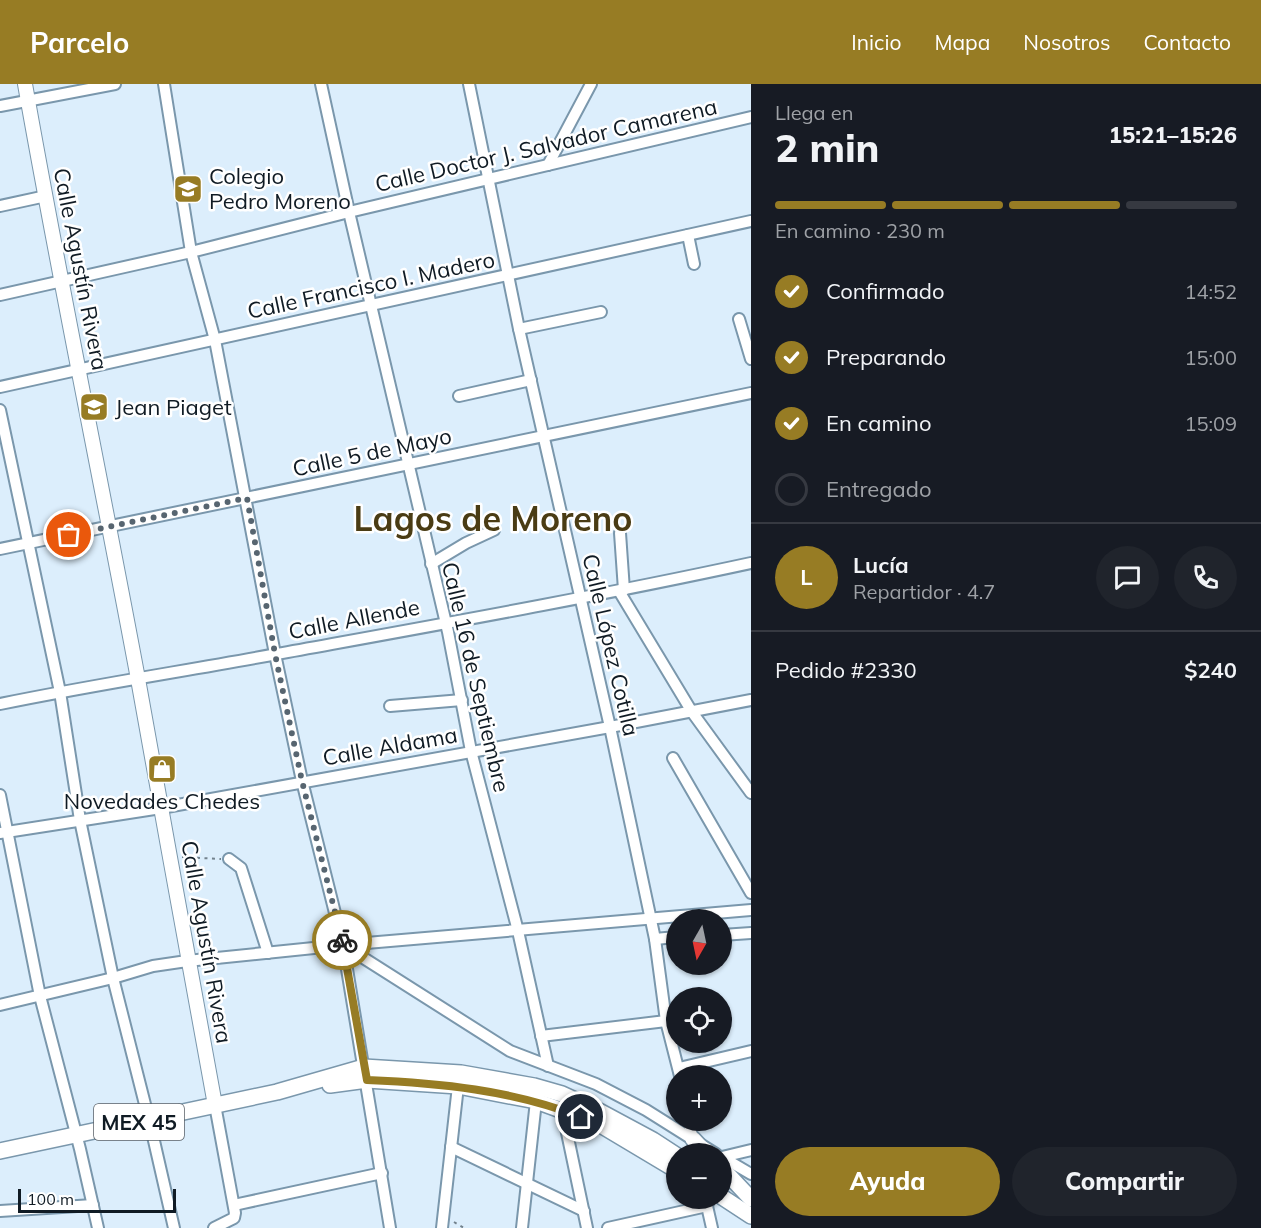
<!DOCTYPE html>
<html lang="es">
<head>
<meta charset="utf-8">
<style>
  :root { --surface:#171b24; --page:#20242c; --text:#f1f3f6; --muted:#9ea1a6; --line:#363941; --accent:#977c24 }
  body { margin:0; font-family:Mulish,sans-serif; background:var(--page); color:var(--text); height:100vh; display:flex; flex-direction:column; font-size:22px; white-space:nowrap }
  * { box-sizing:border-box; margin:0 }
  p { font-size:20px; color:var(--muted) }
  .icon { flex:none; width:33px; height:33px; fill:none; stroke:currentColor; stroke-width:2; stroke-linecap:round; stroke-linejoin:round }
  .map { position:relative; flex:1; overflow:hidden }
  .drawer { display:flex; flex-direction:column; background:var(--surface); width:510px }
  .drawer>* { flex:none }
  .needle { width:39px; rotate:189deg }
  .fabs { position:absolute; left:666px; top:825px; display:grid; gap:12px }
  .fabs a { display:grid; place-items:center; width:66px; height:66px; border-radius:50%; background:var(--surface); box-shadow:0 2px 4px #0004; font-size:30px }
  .scale { position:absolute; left:18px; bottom:15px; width:158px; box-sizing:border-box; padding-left:6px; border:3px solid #101b24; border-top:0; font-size:16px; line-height:21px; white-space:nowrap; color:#101b24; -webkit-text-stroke:4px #fff; paint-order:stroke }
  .pin { position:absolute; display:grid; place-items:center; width:51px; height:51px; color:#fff; margin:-26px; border:3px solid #fff; border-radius:50%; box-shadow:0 2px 6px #0007 }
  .courier { position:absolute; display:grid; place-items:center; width:60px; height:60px; margin:-30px; border:4px solid #977c24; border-radius:50%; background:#fff; color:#222; box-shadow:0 2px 8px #0007 }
  .summary em { font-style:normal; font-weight:800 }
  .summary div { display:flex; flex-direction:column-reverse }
  .summary { display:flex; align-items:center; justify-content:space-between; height:102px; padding:0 24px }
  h1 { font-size:39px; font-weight:800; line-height:45px }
  .bar { display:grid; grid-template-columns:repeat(4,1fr); gap:9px 6px; align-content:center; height:72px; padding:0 24px }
  .bar i { height:8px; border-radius:4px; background:var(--line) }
  .bar .on { background:var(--accent) }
  .bar p { grid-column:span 4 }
  .line { display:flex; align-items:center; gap:15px; padding:0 24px; border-top:2px solid var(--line) }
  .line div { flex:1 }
  .round { display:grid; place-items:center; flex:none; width:63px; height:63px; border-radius:32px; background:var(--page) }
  ol { padding:0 24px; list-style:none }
  li { display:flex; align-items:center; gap:18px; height:66px }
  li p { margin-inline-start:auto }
  li .icon { padding:6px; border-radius:50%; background:var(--accent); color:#fff; stroke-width:4 }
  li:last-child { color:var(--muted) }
  li i { width:33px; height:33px; border:3px solid var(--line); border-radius:50% }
  .cta { display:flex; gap:12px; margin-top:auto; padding:12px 24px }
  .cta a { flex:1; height:69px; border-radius:36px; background:var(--accent); color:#fff; font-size:24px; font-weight:800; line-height:69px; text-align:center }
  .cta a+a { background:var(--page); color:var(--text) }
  header { display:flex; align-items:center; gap:36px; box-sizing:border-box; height:84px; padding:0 30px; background:var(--accent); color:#fff }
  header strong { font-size:28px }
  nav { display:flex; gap:33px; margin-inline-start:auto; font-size:21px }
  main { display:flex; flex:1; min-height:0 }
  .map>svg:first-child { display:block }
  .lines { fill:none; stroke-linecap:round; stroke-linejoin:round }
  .minor-casing { stroke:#7a97ac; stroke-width:14 }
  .major-casing { stroke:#7a97ac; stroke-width:16 }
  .highway-casing { stroke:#7a97ac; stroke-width:18 }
  .path { stroke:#73828d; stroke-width:2; stroke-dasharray:3 4.5; stroke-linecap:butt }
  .minor { stroke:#fff; stroke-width:10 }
  .major { stroke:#fff; stroke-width:14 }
  .highway { stroke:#fff; stroke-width:15 }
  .done { stroke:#576570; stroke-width:6; stroke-dasharray:0 10.8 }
  .route { stroke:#977c24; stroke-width:8 }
  .labels { text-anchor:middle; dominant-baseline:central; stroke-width:5; stroke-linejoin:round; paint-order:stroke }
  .shield { fill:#fff; stroke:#585f66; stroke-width:1.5 }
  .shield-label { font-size:21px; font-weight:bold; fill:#101b24 }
  .street-label { font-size:22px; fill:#101b24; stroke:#fff }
  .poi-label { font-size:22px; fill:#101b24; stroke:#fff; text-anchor:start }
  .town-label { font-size:34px; font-weight:bold; fill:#4a3c14; stroke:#fff }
</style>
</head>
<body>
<header>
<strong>Parcelo</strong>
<nav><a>Inicio</a><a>Mapa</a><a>Nosotros</a><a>Contacto</a></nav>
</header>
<main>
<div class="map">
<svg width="751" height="1144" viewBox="0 0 751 1144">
  <rect width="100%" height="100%" fill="#dceefc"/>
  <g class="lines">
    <g class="minor-casing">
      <g id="minor">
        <polyline points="164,0 191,168 215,256 275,570 302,697 343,861 390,1144"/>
        <polyline points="321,0 349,128 448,548 471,667 518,847 548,982"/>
        <polyline points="469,0 519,245 610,643 655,855 666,937 680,992"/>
        <polyline points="0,22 115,0"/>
        <polyline points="548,81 591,0"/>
        <polyline points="0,122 46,112"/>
        <polyline points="688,151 694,180"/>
        <polyline points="0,211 191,168 349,128 751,33"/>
        <polyline points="739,235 751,275"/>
        <polyline points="519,245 601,228"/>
        <polyline points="0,303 751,137"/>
        <polyline points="459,312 531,296"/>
        <polyline points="0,326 60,608 80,736 113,894 152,1048 174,1144"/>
        <polyline points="620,449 624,506"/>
        <polyline points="0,465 751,309"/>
        <polyline points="431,480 466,459 494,446"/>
        <polyline points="619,507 692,628 751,709"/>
        <path d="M 0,620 C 92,601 185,587 277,570 C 436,541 594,513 751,479"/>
        <polyline points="390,622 462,616"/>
        <polyline points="673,674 751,809"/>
        <polyline points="0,711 40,912 80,1065 98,1144"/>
        <polyline points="0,749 161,724 610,643 751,616"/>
        <polyline points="229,775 241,784 268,869"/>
        <polyline points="722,851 751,849"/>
        <polyline points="655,855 676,853"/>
        <polyline points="343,861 510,967 596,1000 646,1026 716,1070"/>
        <polyline points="0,921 113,894 153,882 187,877 343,861 751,826"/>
        <polyline points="541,952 666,937"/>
        <polyline points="679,984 751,967"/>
        <polyline points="562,1025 587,1144"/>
        <polyline points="688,1036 693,1055"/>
        <polyline points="451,1063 584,1127"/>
        <polyline points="722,1073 751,1090"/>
        <polyline points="722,1073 751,1066"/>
        <polyline points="710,1114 707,1122 712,1144"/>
        <polyline points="234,1121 382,1089"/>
        <polyline points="0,1127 93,1121"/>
        <polyline points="214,1144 234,1134 235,1129 215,1021"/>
        <polyline points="442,1144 458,1002"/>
        <polyline points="522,1144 536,1017"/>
        <polyline points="608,1144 707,1122"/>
      </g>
    </g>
    <g class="major-casing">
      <path id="major" d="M 25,0 C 60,199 101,396 138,595 C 164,737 188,879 215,1021"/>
    </g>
    <g class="highway-casing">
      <g id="highway">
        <polyline points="330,1001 367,996 458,1002 536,1017 599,1040 676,1086"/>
        <polyline points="693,1055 707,1070"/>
        <polyline points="0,1067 277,1008 364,983 461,989 534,1002 562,1010 599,1027 653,1056 676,1071"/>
        <polyline points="722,1084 751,1115"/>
        <polyline points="722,1113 751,1132"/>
      </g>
    </g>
    <g class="path">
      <polyline points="182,773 221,775"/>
      <polyline points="454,1138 464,1144"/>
    </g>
    <use href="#minor" class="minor"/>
    <use href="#major" class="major"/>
    <use href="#highway" class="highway"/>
  </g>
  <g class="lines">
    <polyline class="done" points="69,451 247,414 275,570 302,697 342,856"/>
    <path class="route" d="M 342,856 L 367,996 C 439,999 512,1006 581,1033"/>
  </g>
  <defs>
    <g id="school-square" transform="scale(1.5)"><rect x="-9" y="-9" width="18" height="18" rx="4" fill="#977c24" stroke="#fff"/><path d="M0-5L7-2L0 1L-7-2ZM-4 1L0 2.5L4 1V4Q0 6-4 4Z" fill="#fff"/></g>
    <g id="shop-square" transform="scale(1.5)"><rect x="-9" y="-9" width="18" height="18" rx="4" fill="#977c24" stroke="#fff"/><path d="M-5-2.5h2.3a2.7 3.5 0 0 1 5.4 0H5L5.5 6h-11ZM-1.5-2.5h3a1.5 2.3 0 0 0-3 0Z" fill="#fff"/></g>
  </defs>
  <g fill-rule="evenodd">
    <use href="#school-square" x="188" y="105"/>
    <use href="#school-square" x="94" y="323"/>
    <use href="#shop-square" x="162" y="685"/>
  </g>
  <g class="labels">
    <rect class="shield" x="94" y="1020" width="90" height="36" rx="4.5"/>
    <g class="shield-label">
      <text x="139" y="1038">MEX 45</text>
    </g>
    <g class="street-label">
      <text transform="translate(546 61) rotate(-13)">Calle Doctor J. Salvador Camarena</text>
      <text transform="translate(81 185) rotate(79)">Calle Agustín Rivera</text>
      <text transform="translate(371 201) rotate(-12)">Calle Francisco I. Madero</text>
      <text transform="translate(372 368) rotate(-12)">Calle 5 de Mayo</text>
      <text transform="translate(354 535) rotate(-11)">Calle Allende</text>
      <text transform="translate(611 561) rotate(77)">Calle López Cotilla</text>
      <text transform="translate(476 593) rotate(77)">Calle 16 de Septiembre</text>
      <text transform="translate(390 662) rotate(-10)">Calle Aldama</text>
      <text transform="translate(207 858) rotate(80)">Calle Agustín Rivera</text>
    </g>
    <g class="poi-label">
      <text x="209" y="92">Colegio<tspan x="209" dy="25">Pedro Moreno</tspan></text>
      <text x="115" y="323">Jean Piaget</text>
      <text x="162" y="717" text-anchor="middle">Novedades Chedes</text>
    </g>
    <g class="town-label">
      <text x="493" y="434">Lagos de Moreno</text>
    </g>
  </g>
</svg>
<div class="fabs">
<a><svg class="needle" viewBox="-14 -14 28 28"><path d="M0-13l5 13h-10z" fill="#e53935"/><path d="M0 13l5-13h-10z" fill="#9ea1a6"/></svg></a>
<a><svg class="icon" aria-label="locate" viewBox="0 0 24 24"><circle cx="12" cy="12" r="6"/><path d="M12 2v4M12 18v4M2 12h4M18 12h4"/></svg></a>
<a>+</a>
<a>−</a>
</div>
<div class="scale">100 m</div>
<div class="pin" style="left:69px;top:451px;background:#ea580c"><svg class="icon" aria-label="bag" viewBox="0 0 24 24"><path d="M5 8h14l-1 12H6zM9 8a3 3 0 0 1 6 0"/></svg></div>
<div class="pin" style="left:581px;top:1033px;background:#1f2937"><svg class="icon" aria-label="home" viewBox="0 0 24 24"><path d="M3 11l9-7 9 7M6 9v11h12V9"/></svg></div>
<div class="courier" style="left:342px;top:856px"><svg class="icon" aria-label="bike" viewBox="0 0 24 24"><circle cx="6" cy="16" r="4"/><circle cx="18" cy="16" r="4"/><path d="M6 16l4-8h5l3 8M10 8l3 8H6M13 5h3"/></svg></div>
</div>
<section class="drawer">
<div class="summary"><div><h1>2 min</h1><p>Llega en</p></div><em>15:21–15:26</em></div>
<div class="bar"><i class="on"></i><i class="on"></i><i class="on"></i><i></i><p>En camino · 230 m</p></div>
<ol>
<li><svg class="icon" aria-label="check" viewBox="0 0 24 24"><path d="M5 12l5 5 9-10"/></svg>Confirmado<p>14:52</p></li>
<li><svg class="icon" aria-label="check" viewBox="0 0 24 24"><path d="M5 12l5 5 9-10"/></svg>Preparando<p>15:00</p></li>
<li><svg class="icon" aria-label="check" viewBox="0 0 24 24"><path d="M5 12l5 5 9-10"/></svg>En camino<p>15:09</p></li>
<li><i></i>Entregado</li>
</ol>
<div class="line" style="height:108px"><b class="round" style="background:var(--accent);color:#fff">L</b><div><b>Lucía</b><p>Repartidor · 4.7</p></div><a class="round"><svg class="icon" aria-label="chat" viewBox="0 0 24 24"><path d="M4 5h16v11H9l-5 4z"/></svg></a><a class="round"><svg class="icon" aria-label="phone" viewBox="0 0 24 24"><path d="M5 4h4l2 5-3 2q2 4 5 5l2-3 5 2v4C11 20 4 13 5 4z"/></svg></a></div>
<div class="line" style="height:78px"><div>Pedido #2330</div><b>$240</b></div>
<div class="cta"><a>Ayuda</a><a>Compartir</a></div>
</section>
</main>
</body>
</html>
